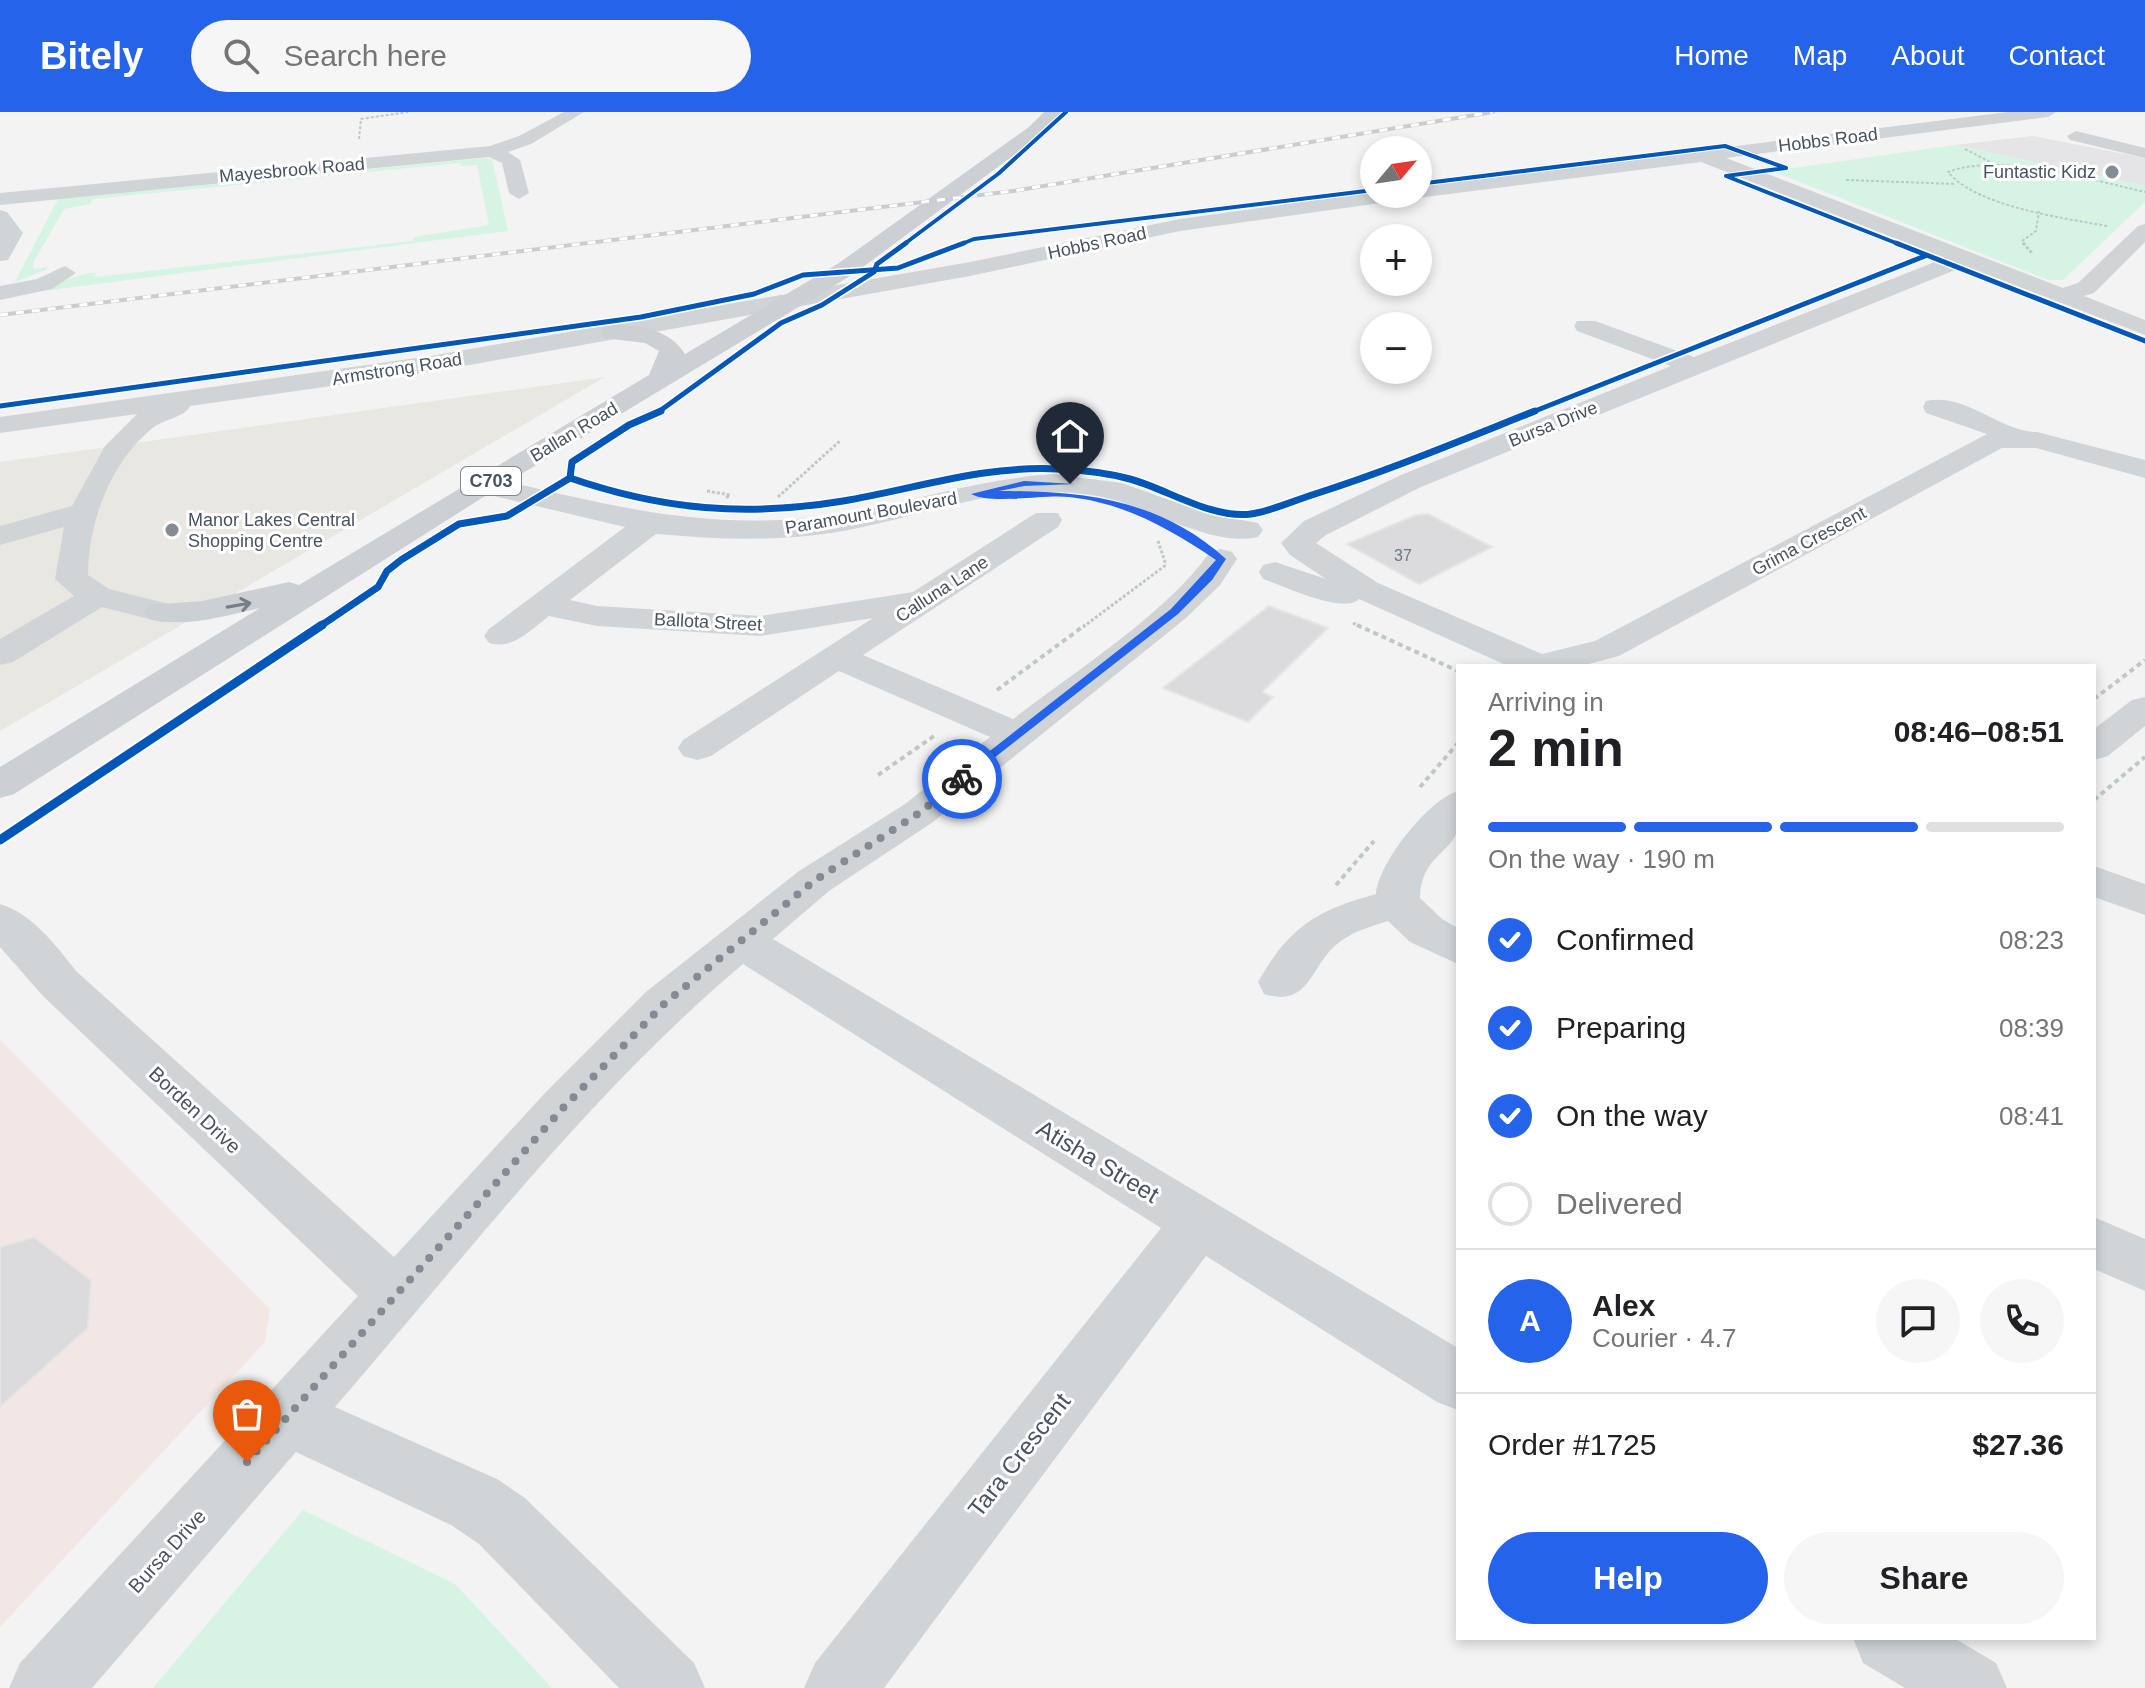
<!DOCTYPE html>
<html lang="en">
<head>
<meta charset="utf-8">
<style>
  :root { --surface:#fff; --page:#f6f6f6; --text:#202124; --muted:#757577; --line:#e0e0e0; --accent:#2563eb }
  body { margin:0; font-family:Helvetica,sans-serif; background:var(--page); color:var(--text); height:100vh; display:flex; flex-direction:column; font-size:30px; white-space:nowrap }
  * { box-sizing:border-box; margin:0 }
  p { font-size:26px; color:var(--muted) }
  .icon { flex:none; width:44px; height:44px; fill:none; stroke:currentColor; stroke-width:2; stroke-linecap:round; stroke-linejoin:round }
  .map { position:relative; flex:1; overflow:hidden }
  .sheet { position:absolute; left:1456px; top:552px; width:640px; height:976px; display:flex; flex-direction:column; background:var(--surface); border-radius:0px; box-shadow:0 4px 12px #0003 }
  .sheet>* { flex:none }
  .needle { width:52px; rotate:61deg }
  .controls { position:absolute; left:1360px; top:24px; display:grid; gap:16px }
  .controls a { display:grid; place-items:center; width:72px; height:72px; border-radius:50%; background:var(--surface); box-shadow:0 4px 12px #0003; font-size:40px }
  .pin { position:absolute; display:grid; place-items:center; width:68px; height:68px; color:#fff; margin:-82px -34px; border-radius:50% 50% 50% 0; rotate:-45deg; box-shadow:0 0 8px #0007 }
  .pin .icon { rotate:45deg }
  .courier { position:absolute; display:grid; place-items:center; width:80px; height:80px; margin:-40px; border:6px solid #2563eb; border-radius:50%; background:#fff; color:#222; box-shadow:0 2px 10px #0007 }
  .headline em { font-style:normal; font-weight:800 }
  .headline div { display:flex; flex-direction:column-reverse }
  .headline { display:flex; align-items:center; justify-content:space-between; height:136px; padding:0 32px }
  h1 { font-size:52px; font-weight:800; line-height:60px }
  .bar { display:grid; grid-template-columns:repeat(4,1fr); gap:12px 8px; align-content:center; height:96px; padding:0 32px }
  .bar i { height:10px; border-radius:6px; background:var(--line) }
  .bar .selected { background:var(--accent) }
  .bar p { grid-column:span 4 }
  .line { display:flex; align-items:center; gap:20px; padding:0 32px; border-top:2px solid var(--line) }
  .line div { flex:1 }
  .round { display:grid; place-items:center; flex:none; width:84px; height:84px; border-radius:42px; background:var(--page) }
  ol { padding:0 32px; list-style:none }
  li { display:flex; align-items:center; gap:24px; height:88px }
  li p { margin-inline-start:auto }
  li .icon { padding:8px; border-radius:50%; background:var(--accent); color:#fff; stroke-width:4 }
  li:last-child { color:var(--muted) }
  li i { width:44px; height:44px; border:4px solid var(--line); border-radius:50% }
  .button { display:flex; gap:16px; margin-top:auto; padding:16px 32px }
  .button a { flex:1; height:92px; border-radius:48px; background:var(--accent); color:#fff; font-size:32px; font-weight:800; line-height:92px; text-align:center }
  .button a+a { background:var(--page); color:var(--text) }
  header { display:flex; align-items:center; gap:48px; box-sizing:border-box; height:112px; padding:0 40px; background:var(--accent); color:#fff }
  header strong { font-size:38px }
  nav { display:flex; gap:44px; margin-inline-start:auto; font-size:28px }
  .search { width:560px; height:72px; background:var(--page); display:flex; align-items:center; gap:20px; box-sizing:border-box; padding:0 28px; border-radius:44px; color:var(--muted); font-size:30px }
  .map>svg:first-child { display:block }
  .commercial { fill:#e8e7e2 }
  .education { fill:#e5e4e6 }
  .medical { fill:#f3e7e5 }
  .green { fill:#d6f4e4 }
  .building { fill:#dbdbdd; stroke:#e5e5e6; stroke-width:2 }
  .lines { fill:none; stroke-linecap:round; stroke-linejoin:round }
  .path-far2 { stroke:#bdc9c7; stroke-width:2; stroke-dasharray:3 2; stroke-linecap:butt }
  .path-far1 { stroke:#bdc9c7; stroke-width:3; stroke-dasharray:3 2; stroke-linecap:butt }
  .path { stroke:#bdc9c7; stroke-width:4; stroke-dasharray:5 4; stroke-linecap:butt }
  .minor { fill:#d1d4d7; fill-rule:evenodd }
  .major { fill:#cccfd4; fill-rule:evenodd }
  .rail-casing { stroke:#caccce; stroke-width:4 }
  .rail { stroke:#fff; stroke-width:3; stroke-dasharray:8; stroke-linecap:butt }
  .cycleway-far3-casing { stroke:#fff; stroke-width:6 }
  .cycleway-far2-casing { stroke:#fff; stroke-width:8 }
  .cycleway-far1-casing { stroke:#fff; stroke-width:10 }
  .cycleway-casing { stroke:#fff; stroke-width:13 }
  .cycleway-far3 { stroke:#0057b8; stroke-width:4 }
  .cycleway-far2 { stroke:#0057b8; stroke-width:5 }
  .cycleway-far1 { stroke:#0057b8; stroke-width:7 }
  .cycleway { stroke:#0057b8; stroke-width:9 }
  .oneway { stroke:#767e8a }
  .route { fill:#2563eb }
  .done { stroke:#848b95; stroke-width:8; stroke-dasharray:0 14.4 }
  .poi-dot { fill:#848b95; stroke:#fff; stroke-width:3 }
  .labels { text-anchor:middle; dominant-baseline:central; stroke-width:6; stroke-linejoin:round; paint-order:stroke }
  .number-label { font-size:16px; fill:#6e7682 }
  .far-street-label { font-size:18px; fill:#485362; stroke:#fff }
  .far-poi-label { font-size:18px; fill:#485362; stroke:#fff; text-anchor:end }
  .shield { fill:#fff; stroke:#7f8791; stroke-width:2 }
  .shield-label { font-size:18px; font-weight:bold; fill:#485362 }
  .street-label { font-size:20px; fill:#485362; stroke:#fff }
  .near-street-label { font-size:24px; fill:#485362; stroke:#fff }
</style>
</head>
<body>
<header>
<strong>Bitely</strong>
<div class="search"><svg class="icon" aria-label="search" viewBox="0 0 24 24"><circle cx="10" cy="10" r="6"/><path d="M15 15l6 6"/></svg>Search here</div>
<nav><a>Home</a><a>Map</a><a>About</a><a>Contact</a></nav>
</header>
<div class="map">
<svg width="2145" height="1576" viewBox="0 0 2145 1576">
  <rect width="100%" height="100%" fill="#f4f3f3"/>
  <polygon class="commercial" points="605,265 0,619 0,350"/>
  <polygon class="education" points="2033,24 2145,46 2145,74 1955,33"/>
  <polygon class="medical" points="0,928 270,1197 265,1230 0,1515"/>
  <g class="green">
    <polygon points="1955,33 2145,74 2145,90 2063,168 2048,168 1772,59"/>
    <polygon points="484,46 492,47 508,119 12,183 89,161 96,161 95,165 413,129 414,125 489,113 477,53 461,54 460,51 93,87 90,92 64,97 33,151 34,157 48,155 46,158 15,170 58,87"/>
    <polygon points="303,1398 455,1472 552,1576 153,1576"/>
  </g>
  <g class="building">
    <polygon points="1428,402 1492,435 1419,472 1347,432 1416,403"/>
    <polygon points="1269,494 1328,516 1262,580 1273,585 1248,610 1163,576"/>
    <polygon points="34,1125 91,1168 88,1216 0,1295 0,1135"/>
  </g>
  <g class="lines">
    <g class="path-far2">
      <polyline points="359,27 361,7 408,0"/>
      <polyline points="1965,37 1998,54"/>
      <polyline points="1846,68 1956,72"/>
      <path d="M 2107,114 C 2064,106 1977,95 1948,60 C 1999,40 2092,68 2145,80"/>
      <polyline points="2025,133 2022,129 2036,119 2039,99"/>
    </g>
    <g class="path-far1">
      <polyline points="2023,131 2032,141"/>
      <polyline points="707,379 730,383 726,386"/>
      <polyline points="778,385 841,328"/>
      <polyline points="1268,396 1296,388"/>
      <polyline points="1158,429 1166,453"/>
      <polyline points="1353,511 1361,515"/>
      <polyline points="1083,515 1166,453"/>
    </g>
    <g class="path">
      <polyline points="1357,513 1458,559"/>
      <polyline points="997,578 1085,513"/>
      <polyline points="2094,587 2145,548"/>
      <polyline points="878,663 937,622"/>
      <polyline points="1420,675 1458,631"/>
      <polyline points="2094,688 2145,645"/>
      <polyline points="0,728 286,538"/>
      <polyline points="1336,773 1374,729"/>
    </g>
    <g class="minor">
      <polygon points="564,0 584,0 531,32 508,40 520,48 529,81 519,87 509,81 502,51 489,45 0,93 0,81 490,34 519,24"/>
      <path d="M 2008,0 L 2056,0 L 2048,5 L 1726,46 L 2063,176 L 2078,171 L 2138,114 L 2145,112 L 2145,130 L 2094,181 L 2084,184 L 2145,208 L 2145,223 L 1965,154 L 1421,375 L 1326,423 L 1316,431 L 1378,471 L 1542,542 L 1595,529 L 1987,322 L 1926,301 L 1923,295 L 1926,289 C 1965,280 2001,320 2037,320 L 2145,348 L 2145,366 L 2036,336 L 2002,336 L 1619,544 L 1581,554 L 1508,554 L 1359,487 C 1343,503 1284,474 1263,467 L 1259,460 L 1263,453 L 1275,450 L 1326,467 L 1290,443 L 1281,431 L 1304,409 L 1401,363 L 1671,254 L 1577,219 L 1574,214 L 1577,209 L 1595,209 L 1694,245 L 1945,146 L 1701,50 L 1418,86 L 1411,84 L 1402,88 L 1180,119 L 970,164 L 430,260 L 190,294 C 185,305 165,307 154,315 C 111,348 88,411 88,463 L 109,477 L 173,493 L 178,500 L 173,507 L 161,510 L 102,495 L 13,550 L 0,553 L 0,527 L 74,484 L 55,467 L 64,415 L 0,433 L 0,414 L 72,394 L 105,334 L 137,302 L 0,321 L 0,305 L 430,244 L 970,150 L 1180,107 L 1374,80 L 1418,82 L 1418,74 Z"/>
      <polygon points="2076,19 2145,36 2145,46 2070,28 2067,24"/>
      <polygon points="0,98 7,100 23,121 8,148 0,149"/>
      <polygon points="65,154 76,161 52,177 0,188 0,174 37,167"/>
      <path d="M 1053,362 L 1122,371 L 1205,401 L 1258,411 L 1263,418 L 1258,425 C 1215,435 1159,401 1118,389 C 1099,383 1073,380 1052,380 C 977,378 905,410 831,421 C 772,430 715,427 656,422 L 570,488 L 597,494 L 761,504 L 913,480 L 1036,401 L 1058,401 L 1062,408 L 1058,415 L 863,543 L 1013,607 C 1075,559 1165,503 1210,440 L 1221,437 L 1232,440 L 1237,447 L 1220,473 L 1186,506 L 933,710 L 829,779 L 773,827 L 1458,1236 L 1458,1298 L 1437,1290 L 1206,1144 L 884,1576 L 804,1576 L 815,1551 L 1161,1116 L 743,852 C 590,981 466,1144 335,1295 L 497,1367 L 525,1386 L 694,1551 L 705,1576 L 619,1576 L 479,1432 L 451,1413 L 296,1340 L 92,1576 L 9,1576 L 20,1551 L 358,1184 L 42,883 L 0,835 L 0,792 C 31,801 56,833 76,859 L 394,1145 L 545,981 L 647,879 L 799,759 L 905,692 L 990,625 L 839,559 L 711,644 L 697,648 L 683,644 L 678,636 L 683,628 L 873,506 L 761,524 L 597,514 L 549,504 C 530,518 514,538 489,531 L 484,524 L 489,517 L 625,415 L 473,379 L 468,373 L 473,367 L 483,364 C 605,392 705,421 832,403 C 906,392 977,367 1053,362 Z"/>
      <polygon points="2145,585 2145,614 2108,644 2094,648 2094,617 2132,588"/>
      <path d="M 1458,679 C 1458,690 1461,706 1458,717 C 1451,742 1421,744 1420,786 L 1442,807 L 1458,816 L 1458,852 L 1410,830 L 1388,809 C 1372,814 1355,819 1341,829 C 1310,850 1312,897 1264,882 L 1258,870 C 1289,815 1317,798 1376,782 C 1378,751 1429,687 1458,679 Z"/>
      <polygon points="2094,754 2145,772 2145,803 2094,785"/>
      <polygon points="2094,1105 2145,1127 2145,1179 2094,1157"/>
      <polygon points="1853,1526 1954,1526 1996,1551 2007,1576 1905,1576 1863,1551"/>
    </g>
    <path class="major" d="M 1044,0 L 1062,0 L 1041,23 L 855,161 L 493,379 L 14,682 L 0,686 L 0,655 L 260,496 C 224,504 186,516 149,507 L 144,500 L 149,493 L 202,489 L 289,470 L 299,473 L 649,263 L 659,239 L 645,231 L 604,226 L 601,221 L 604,216 C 632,209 670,217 685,242 L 839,151 L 1029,15 Z"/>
    <g class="rail-casing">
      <polyline id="rail" points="0,203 1013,79 1493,0"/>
    </g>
    <use href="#rail" class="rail"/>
    <g class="cycleway-far3-casing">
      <g id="cycleway-far3">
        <polyline points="1418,72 1725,34 1786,56 1726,64 1901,133"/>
        <polyline points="903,133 998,62 1066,0"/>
        <polyline points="959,133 974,127 1374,78"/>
      </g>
    </g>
    <g class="cycleway-far2-casing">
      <g id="cycleway-far2">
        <polyline points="1896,131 2145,229"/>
        <polyline points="0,294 641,205 754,182 803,163 898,156 964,131"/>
        <polyline points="657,301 781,211 822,193 874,160 877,152 906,131"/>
        <polyline points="1530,301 1925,144"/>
      </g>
    </g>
    <g class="cycleway-far1-casing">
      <g id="cycleway-far1">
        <path d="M 570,366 C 663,398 746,405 843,389 C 915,377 984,353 1058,357 C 1081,358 1108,361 1130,367 C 1167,377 1211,407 1251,402 C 1272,399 1295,388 1315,382 C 1390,358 1462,328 1535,299"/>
        <polyline points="319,515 378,475 387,459 401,448 459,412 507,404 570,366 572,350 629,313 661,299"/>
      </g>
    </g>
    <g class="cycleway-casing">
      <polyline id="cycleway" points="0,728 322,513"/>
    </g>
    <use href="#cycleway-far3" class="cycleway-far3"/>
    <use href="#cycleway-far2" class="cycleway-far2"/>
    <use href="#cycleway-far1" class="cycleway-far1"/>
    <use href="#cycleway" class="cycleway"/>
  </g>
  <defs><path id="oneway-shaft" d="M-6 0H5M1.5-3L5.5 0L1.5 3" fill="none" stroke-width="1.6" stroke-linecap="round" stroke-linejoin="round" transform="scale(2)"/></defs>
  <use class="oneway" href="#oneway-shaft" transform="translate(239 493) rotate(-10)"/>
  <path class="route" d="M 1024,369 L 1075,372 L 1024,374 L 999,379 C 1083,379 1160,387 1226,447 L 1212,468 L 1178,502 L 962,671 L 958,670 L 958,664 L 1171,497 L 1216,448 C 1170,417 1125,391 1069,385 C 1043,382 992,393 971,382 Z"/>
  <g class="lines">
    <polyline class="done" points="247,1350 563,996 664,892 814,769 919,701 962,667"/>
  </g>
  <g class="poi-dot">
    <circle cx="2112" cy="60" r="8"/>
    <circle cx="172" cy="418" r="8"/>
  </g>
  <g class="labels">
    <g class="number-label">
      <text x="1403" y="443">37</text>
    </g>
    <g class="far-street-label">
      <text transform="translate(1828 28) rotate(-7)">Hobbs Road</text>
      <text transform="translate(292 58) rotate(-5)">Mayesbrook Road</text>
      <text transform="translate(1097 131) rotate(-12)">Hobbs Road</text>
      <text transform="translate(397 257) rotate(-9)">Armstrong Road</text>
      <text transform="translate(1553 312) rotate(-22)">Bursa Drive</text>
      <text transform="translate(574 320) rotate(-31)">Ballan Road</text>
      <text transform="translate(871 401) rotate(-10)">Paramount Boulevard</text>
      <text transform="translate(1809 429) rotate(-28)">Grima Crescent</text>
      <text transform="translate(942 477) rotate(-33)">Calluna Lane</text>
      <text transform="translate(708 510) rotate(3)">Ballota Street</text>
    </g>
    <g class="far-poi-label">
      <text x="2096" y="60">Funtastic Kidz</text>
      <text x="188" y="408" text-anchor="start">Manor Lakes Central<tspan x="188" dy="21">Shopping Centre</tspan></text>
    </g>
    <rect class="shield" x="461" y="355" width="60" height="28" rx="6"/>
    <g class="shield-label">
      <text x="491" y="369">C703</text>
    </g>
    <g class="street-label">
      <text transform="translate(195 998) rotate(43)">Borden Drive</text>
      <text transform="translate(167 1439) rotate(-48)">Bursa Drive</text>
    </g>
    <g class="near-street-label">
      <text transform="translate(1098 1049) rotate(31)">Atisha Street</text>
      <text transform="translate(1019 1343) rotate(-52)">Tara Crescent</text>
    </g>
  </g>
</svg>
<div class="controls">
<a><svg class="needle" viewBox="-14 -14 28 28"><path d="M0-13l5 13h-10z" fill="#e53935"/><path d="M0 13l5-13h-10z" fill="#757577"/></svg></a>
<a>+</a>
<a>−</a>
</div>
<div class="pin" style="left:247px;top:1350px;background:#ea580c"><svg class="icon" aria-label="bag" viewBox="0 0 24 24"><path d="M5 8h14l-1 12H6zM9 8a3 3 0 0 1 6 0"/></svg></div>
<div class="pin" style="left:1070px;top:372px;background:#1f2937"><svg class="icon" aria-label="home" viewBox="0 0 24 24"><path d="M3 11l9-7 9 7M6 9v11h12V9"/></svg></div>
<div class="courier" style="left:962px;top:667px"><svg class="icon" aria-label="bike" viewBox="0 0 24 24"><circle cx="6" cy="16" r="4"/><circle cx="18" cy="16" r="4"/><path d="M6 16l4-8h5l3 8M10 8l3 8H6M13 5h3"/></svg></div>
<section class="sheet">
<div class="headline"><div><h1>2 min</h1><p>Arriving in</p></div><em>08:46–08:51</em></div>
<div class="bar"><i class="selected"></i><i class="selected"></i><i class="selected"></i><i></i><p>On the way · 190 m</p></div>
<ol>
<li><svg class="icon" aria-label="check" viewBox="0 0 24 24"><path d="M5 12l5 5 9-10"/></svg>Confirmed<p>08:23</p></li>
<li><svg class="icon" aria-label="check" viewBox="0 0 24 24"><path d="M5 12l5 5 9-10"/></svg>Preparing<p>08:39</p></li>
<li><svg class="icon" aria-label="check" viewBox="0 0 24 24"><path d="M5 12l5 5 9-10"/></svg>On the way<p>08:41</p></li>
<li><i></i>Delivered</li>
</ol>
<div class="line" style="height:144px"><b class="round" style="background:var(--accent);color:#fff">A</b><div><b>Alex</b><p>Courier · 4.7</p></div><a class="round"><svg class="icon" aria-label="chat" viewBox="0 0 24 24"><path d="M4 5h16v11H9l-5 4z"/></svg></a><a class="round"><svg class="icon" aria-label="phone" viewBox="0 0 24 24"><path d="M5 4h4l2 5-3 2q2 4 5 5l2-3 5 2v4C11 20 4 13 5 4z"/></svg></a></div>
<div class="line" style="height:104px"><div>Order #1725</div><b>$27.36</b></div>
<div class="button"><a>Help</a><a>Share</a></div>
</section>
</div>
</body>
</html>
